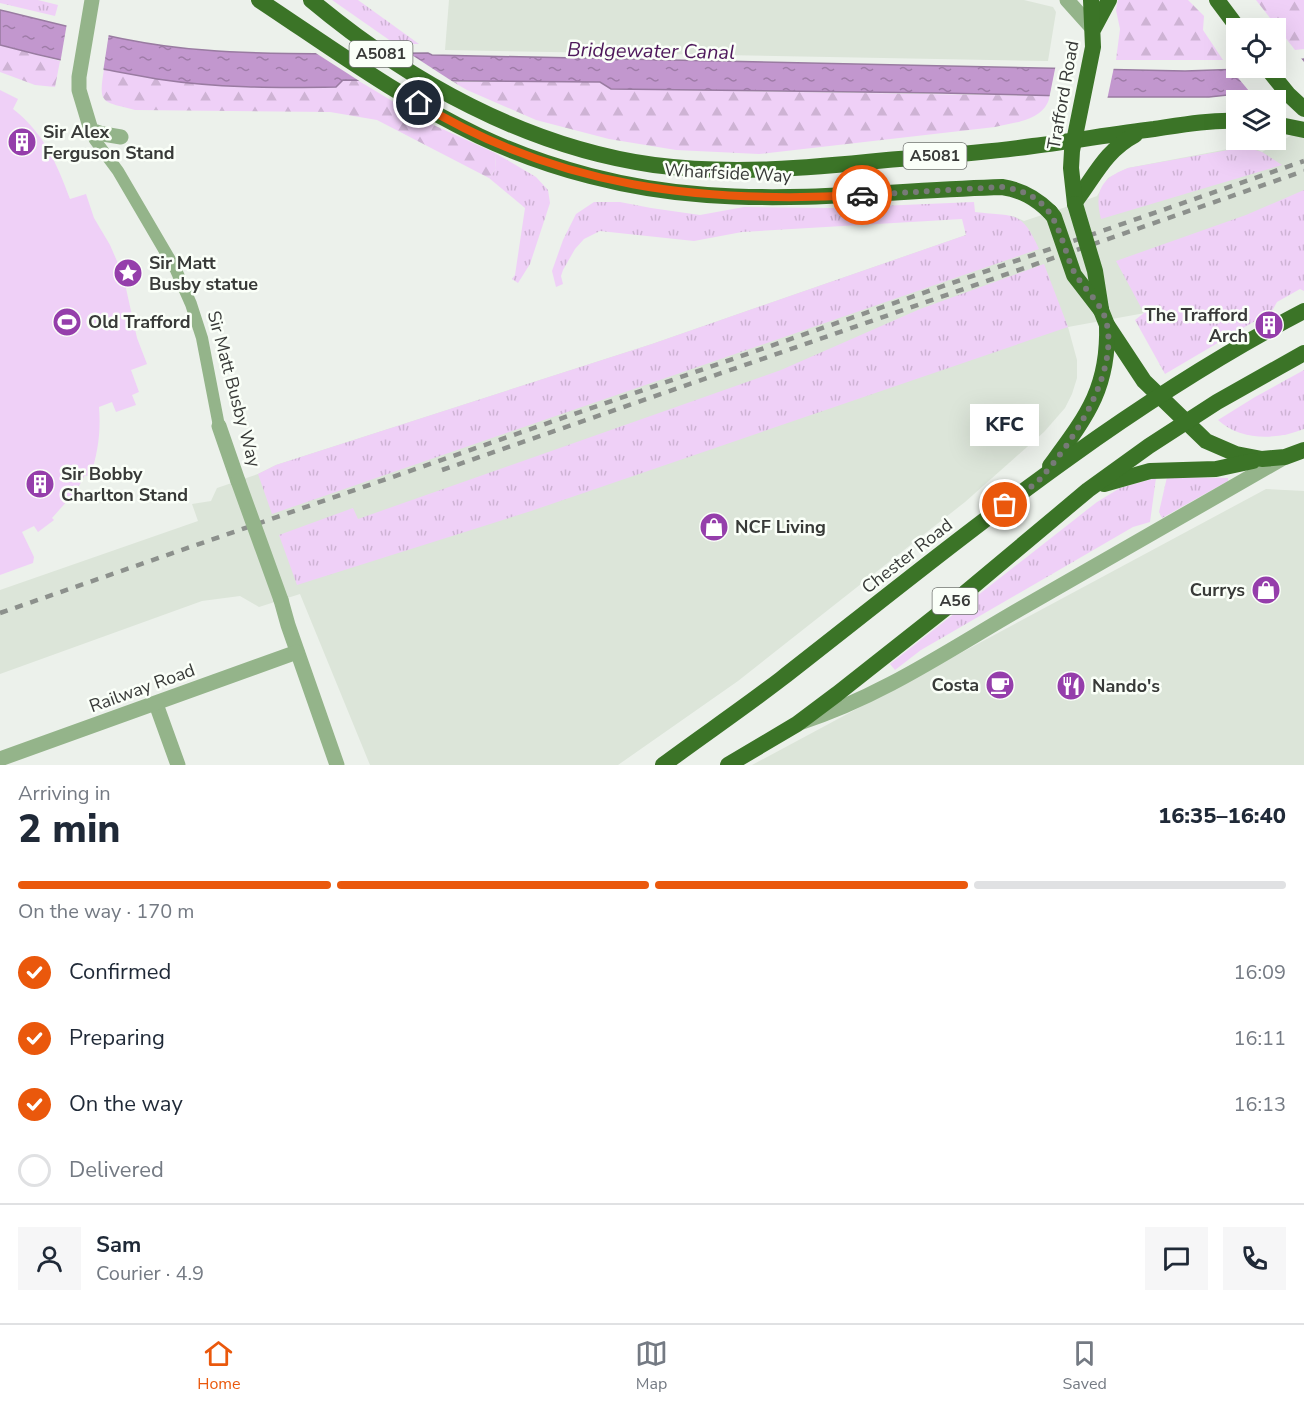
<!DOCTYPE html>
<html lang="en">
<head>
<meta charset="utf-8">
<style>
  :root { --surface:#fff; --page:#f6f6f7; --text:#1f2937; --muted:#747a83; --line:#e0e1e3; --accent:#ea580c }
  body { margin:0; font-family:"Nunito Sans",sans-serif; background:var(--page); color:var(--text); height:100vh; display:flex; flex-direction:column; font-size:22px; white-space:nowrap }
  * { box-sizing:border-box; margin:0 }
  p { font-size:20px; color:var(--muted) }
  .icon { flex:none; width:33px; height:33px; fill:none; stroke:currentColor; stroke-width:2; stroke-linecap:round; stroke-linejoin:round }
  .map { position:relative; height:765px; overflow:hidden }
  .drawer { display:flex; flex-direction:column; background:var(--surface); flex:1 }
  .drawer>* { flex:none }
  .fabs { position:absolute; left:1226px; top:18px; display:grid; gap:12px }
  .fabs a { display:grid; place-items:center; width:60px; height:60px; border-radius:0px; background:var(--surface); box-shadow:0 6px 24px #0002; font-size:30px }
  .pin { position:absolute; display:grid; place-items:center; width:51px; height:51px; color:#fff; margin:-26px; border:3px solid #fff; border-radius:50%; box-shadow:0 2px 6px #0007 }
  .courier { position:absolute; display:grid; place-items:center; width:60px; height:60px; margin:-30px; border:4px solid #ea580c; border-radius:50%; background:#fff; color:#222; box-shadow:0 2px 8px #0007 }
  .bubble { position:absolute; height:42px; border-radius:0px; background:var(--surface); box-shadow:0 6px 24px #0002; font-size:20px; font-weight:800; line-height:42px; text-align:center }
  .headline em { font-style:normal; font-weight:800 }
  .headline div { display:flex; flex-direction:column-reverse }
  .headline { display:flex; align-items:center; justify-content:space-between; height:102px; padding:0 18px }
  h1 { font-size:39px; font-weight:800; line-height:45px }
  .bar { display:grid; grid-template-columns:repeat(4,1fr); gap:9px 6px; align-content:center; height:72px; padding:0 18px }
  .bar i { height:8px; border-radius:4px; background:var(--line) }
  .bar .selected { background:var(--accent) }
  .bar p { grid-column:span 4 }
  .line { display:flex; align-items:center; gap:15px; padding:0 18px; border-top:2px solid var(--line) }
  .line div { flex:1 }
  .round { display:grid; place-items:center; flex:none; width:63px; height:63px; border-radius:0px; background:var(--page) }
  ol { padding:0 18px; list-style:none }
  li { display:flex; align-items:center; gap:18px; height:66px }
  li p { margin-inline-start:auto }
  li .icon { padding:6px; border-radius:50%; background:var(--accent); color:#fff; stroke-width:4 }
  li:last-child { color:var(--muted) }
  li i { width:33px; height:33px; border:3px solid var(--line); border-radius:50% }
  .tabs { display:flex; justify-content:space-around; align-items:center; height:84px; border-top:2px solid var(--line); background:var(--surface); font-size:16px; color:var(--muted) }
  .tabs a { display:grid; justify-items:center; gap:3px }
  .tabs .selected { color:var(--accent) }
  .map>svg:first-child { display:block }
  .built { fill:#dce5d9 }
  .grass { fill:url(#grass-tufts) }
  .forest { fill:url(#forest-firs) }
  .pitch { fill:#efd0f7 }
  .water { fill:url(#water-ripples); stroke:#997ba1; stroke-width:1.5 }
  .pier { fill:#ecf1eb }
  .lines { fill:none; stroke-linecap:round; stroke-linejoin:round }
  .pedestrian { stroke:#94b48a; stroke-width:12 }
  .minor { stroke:#94b48a; stroke-width:15 }
  .tertiary { stroke:#94b48a; stroke-width:15 }
  .trunk { stroke:#3b7427; stroke-width:16 }
  .rail { stroke:#8c908c; stroke-width:4.5; stroke-dasharray:8 8; stroke-linecap:butt }
  .minor-bridge { stroke:#94b48a; stroke-width:15 }
  .trunk-bridge { stroke:#3b7427; stroke-width:16 }
  .done { stroke:#777a77; stroke-width:6; stroke-dasharray:0 10.8 }
  .route { stroke:#ea580c; stroke-width:8 }
  .labels { text-anchor:middle; dominant-baseline:central; stroke-width:5; stroke-linejoin:round; paint-order:stroke }
  .shield { fill:#fafff8; stroke:#727572; stroke-width:1.5 }
  .shield-label { font-size:16px; font-weight:bold; fill:#383a38 }
  .street-label { font-size:18px; fill:#383a38; stroke:#fafff8 }
  .poi-label { font-size:18px; font-weight:bold; fill:#383a38; stroke:#fafff8; text-anchor:start }
  .water-label { font-size:20px; font-style:italic; fill:#4d175a; stroke:#fafff8 }
</style>
</head>
<body>
<div class="map">
<svg width="1304" height="765" viewBox="0 0 1304 765">
  <defs>
    <pattern id="grass-tufts" width="24" height="20" patternUnits="userSpaceOnUse" patternTransform="scale(1.5)"><rect width="24" height="20" fill="#efd0f7"/><path d="M3 7l-1-3M5 7V3M7 7l1-3M15 17l-1-3M17 17v-4M19 17l1-3" fill="none" stroke="#ceb3d4"/></pattern>
    <pattern id="forest-firs" width="22" height="20" patternUnits="userSpaceOnUse" patternTransform="scale(1.5)"><rect width="22" height="20" fill="#efd0f7"/><path d="M5 1l3.5 6h-7zM16 11l3.5 6h-7z" fill="#ceb3d4"/></pattern>
    <pattern id="water-ripples" width="26" height="14" patternUnits="userSpaceOnUse" patternTransform="scale(1.5)"><rect width="26" height="14" fill="#c297ce"/><path d="M2 4q2-2 4 0t4 0M15 11q2-2 4 0t4 0" fill="none" stroke="#9f7ca8"/></pattern>
  </defs>
  <rect width="100%" height="100%" fill="#ecf1eb"/>
  <g class="built">
    <polygon points="449,0 1024,0 1053,7 1056,12 1048,61 445,50"/>
    <polygon points="1304,128 1304,260 1145,313 1068,327 1077,360 1077,378 1072,394 1065,408 1044,432 965,502 738,681 618,765 370,765 300,594 259,607 240,596 202,601 0,674 0,590 198,521 192,504 211,501 217,488 258,474 276,465 652,344 966,235 1013,216 1024,221 1075,204 1097,196 1108,178 1128,168 1239,147 1251,147 1262,152"/>
    <polygon points="1266,489 1304,491 1304,765 752,765"/>
  </g>
  <g class="grass">
    <polygon points="0,0 38,0 58,5 55,16 0,3"/>
    <polygon points="332,0 358,0 419,44 395,44"/>
    <path d="M 1245,147 L 1262,152 L 1282,165 L 1101,219 C 1094,191 1101,178 1128,168 Z"/>
    <polygon points="495,153 536,177 548,190 550,203 530,264 518,283 512,279 515,275 525,208 489,178 496,169"/>
    <polygon points="1304,190 1304,291 1300,289 1277,302 1272,311 1165,374 1135,320 1144,313 1116,261 1246,215"/>
    <path d="M 594,202 L 620,202 L 651,208 L 700,215 L 744,207 L 832,208 L 974,202 L 975,212 C 1015,217 1021,209 1039,249 L 272,514 L 258,474 L 276,465 L 652,344 L 966,235 L 962,219 L 742,232 L 694,241 L 600,231 L 584,239 L 575,249 L 563,270 L 561,276 L 563,284 L 556,287 L 552,271 L 563,240 L 576,214 Z"/>
    <polygon points="1044,264 1068,327 531,511 297,585 279,535 353,508 358,519 781,370 920,309"/>
    <path d="M 1304,370 L 1304,429 C 1277,440 1240,441 1218,420 L 1255,397 Z"/>
    <polygon points="1167,477 1228,478 1228,481 1162,518 1159,512"/>
    <polygon points="1156,478 1150,522 1133,527 921,650 895,670 890,664 1097,502 1120,488"/>
  </g>
  <g class="forest">
    <polygon points="1118,0 1188,0 1204,16 1203,30 1223,60 1116,60 1120,29 1116,10"/>
    <polygon points="1256,0 1304,0 1304,49 1295,50"/>
    <polygon points="0,45 60,61 55,87 35,85 0,72"/>
    <path d="M 104,69 C 180,83 258,89 335,87 L 343,80 L 359,81 L 427,122 L 495,153 L 496,169 L 489,178 L 377,120 L 330,112 L 135,110 C 102,101 98,105 104,69 Z"/>
    <path d="M 453,82 L 600,82 L 611,89 L 1050,96 C 1044,121 1016,122 995,127 L 759,154 L 676,150 L 609,139 L 536,120 L 467,90 Z"/>
  </g>
  <path class="pitch" d="M 0,90 L 18,99 L 13,109 C 44,133 57,164 70,199 L 86,194 L 94,218 L 110,245 L 123,275 L 137,338 L 147,364 L 131,370 L 139,392 L 132,395 L 136,405 L 116,412 L 112,402 L 99,407 C 101,432 98,453 90,477 L 85,475 L 76,491 L 52,518 L 54,520 L 38,532 L 34,526 L 22,532 L 34,557 L 33,563 L 0,575 Z"/>
  <path class="water" d="M 0,10 C 68,26 135,46 205,50 C 279,56 354,53 428,53 L 432,55 L 1185,71 L 1275,68 L 1275,63 L 1304,59 L 1304,87 L 1209,97 L 1107,97 L 941,93 L 611,89 L 600,82 L 343,80 L 336,87 C 276,88 216,88 157,79 C 104,70 52,59 0,45 Z"/>
  <g class="pier">
    <polygon points="67,23 109,33 103,72 60,64"/>
    <polygon points="311,50 404,50 458,85 364,84"/>
    <polygon points="1300,57 1304,62 1304,90 1254,97 1229,67 1275,68 1275,60"/>
    <polygon points="1056,64 1114,67 1107,100 1049,99"/>
  </g>
  <g class="lines">
    <polyline class="pedestrian" points="91,130 95,140 118,171 176,270 191,304 202,338 219,426"/>
    <g class="minor">
      <polyline points="92,0 79,77 79,90 91,130 103,134 121,137"/>
      <polyline points="219,426 238,481"/>
      <polyline points="281,600 288,625 337,765"/>
      <polyline points="156,704 178,765"/>
      <path d="M 802,722 C 880,697 949,650 1020,609 C 1108,558 1197,508 1285,457"/>
      <polyline points="0,759 297,652"/>
    </g>
    <polyline class="tertiary" points="1067,0 1093,29"/>
    <g class="trunk">
      <path d="M 259,0 C 330,47 401,99 479,136 C 549,169 630,190 707,195 C 805,202 904,190 1002,187 C 1022,190 1036,198 1050,212"/>
      <path d="M 311,0 C 408,81 526,147 654,165 C 732,175 809,168 887,160 C 936,156 985,153 1033,146 C 1073,141 1113,134 1154,129 C 1181,125 1209,120 1236,121"/>
      <polyline points="1217,0 1238,28"/>
      <polyline points="1094,28 1109,0"/>
      <polyline points="1267,68 1288,94 1304,109"/>
      <polyline points="1275,124 1304,130"/>
      <path d="M 1075,202 C 1095,176 1105,151 1135,135"/>
      <polyline points="1075,204 1071,168 1072,151 1093,47 1091,0"/>
      <polyline points="1101,310 1107,325 1144,381 1206,441 1236,454 1262,459 1285,457 1304,450"/>
      <path d="M 1050,466 C 1086,417 1109,389 1107,325"/>
      <polyline points="1104,484 1150,471 1216,469 1253,461"/>
      <path d="M 663,765 C 702,736 742,709 781,679 C 949,548 1114,410 1304,311"/>
      <polyline points="728,765 797,724 837,694 965,593 1088,490 1149,446 1217,402 1304,353"/>
    </g>
    <g class="rail">
      <polyline points="442,470 1304,171"/>
      <polyline points="0,613 1304,161"/>
    </g>
    <polyline class="minor-bridge" points="238,481 281,600"/>
    <g class="trunk-bridge">
      <polyline points="1075,204 1095,271 1101,309"/>
      <polyline points="1050,212 1054,217 1074,275 1101,310"/>
    </g>
  </g>
  <g class="lines">
    <path class="done" d="M 862,195 L 1002,187 C 1051,194 1056,222 1070,263 C 1078,286 1103,301 1107,325 C 1117,376 1073,441 1042,477 C 1032,488 1017,496 1005,505"/>
    <path class="route" d="M 419,103 C 558,188 703,204 862,195"/>
  </g>
  <defs>
    <g id="building-disc" transform="scale(1.5)"><circle r="9.5" fill="#953eab" stroke="#fafff8"/><path d="M-4-6H4V6H1V3H-1V6H-4ZM-2.5-4.3h1.7v1.8h-1.7ZM.8-4.3h1.7v1.8H.8ZM-2.5-1h1.7V.8h-1.7ZM.8-1h1.7V.8H.8Z" fill="#fff"/></g>
    <g id="sight-disc" transform="scale(1.5)"><circle r="9.5" fill="#953eab" stroke="#fafff8"/><path d="M0-6L1.8-2.2L6-1.7L2.9 1.2L3.7 5.4L0 3.3L-3.7 5.4L-2.9 1.2L-6-1.7L-1.8-2.2Z" fill="#fff"/></g>
    <g id="stadium-disc" transform="scale(1.5)"><circle r="9.5" fill="#953eab" stroke="#fafff8"/><path d="M0-5a6.5 5 0 1 0 0 10a6.5 5 0 1 0 0-10ZM-3.5-1.8h7v3.6h-7Z" fill="#fff"/></g>
    <g id="shop-disc" transform="scale(1.5)"><circle r="9.5" fill="#953eab" stroke="#fafff8"/><path d="M-5-2.5h2.3a2.7 3.5 0 0 1 5.4 0H5L5.5 6h-11ZM-1.5-2.5h3a1.5 2.3 0 0 0-3 0Z" fill="#fff"/></g>
    <g id="cafe-disc" transform="scale(1.5)"><circle r="9.5" fill="#953eab" stroke="#fafff8"/><path d="M-5.5-4.5H6V0H3Q3 3.5 0 3.5H-2.5Q-5.5 3.5-5.5 0ZM3-3.2v2h1.7v-2ZM-6 4.5H4V6H-6Z" fill="#fff"/></g>
    <g id="restaurant-disc" transform="scale(1.5)"><circle r="9.5" fill="#953eab" stroke="#fafff8"/><path d="M-5-6h1v4h1v-4h1v4h1v-4h1v5L-1.5 .5V6h-2V.5L-5-1ZM5-6V6H3V1.5H1.5Q1.5-4 5-6Z" fill="#fff"/></g>
  </defs>
  <g fill-rule="evenodd">
    <use href="#building-disc" x="22" y="142"/>
    <use href="#sight-disc" x="128" y="273"/>
    <use href="#stadium-disc" x="67" y="322"/>
    <use href="#building-disc" x="1269" y="325"/>
    <use href="#building-disc" x="40" y="484"/>
    <use href="#shop-disc" x="714" y="527"/>
    <use href="#shop-disc" x="1266" y="590"/>
    <use href="#cafe-disc" x="1000" y="685"/>
    <use href="#restaurant-disc" x="1071" y="686"/>
  </g>
  <g class="labels">
    <g class="shield">
      <rect x="349.5" y="41" width="63" height="26" rx="4.5"/>
      <rect x="903.5" y="143" width="63" height="26" rx="4.5"/>
      <rect x="932.5" y="588" width="45" height="26" rx="4.5"/>
    </g>
    <g class="shield-label">
      <text x="381" y="54">A5081</text>
      <text x="935" y="156">A5081</text>
      <text x="955" y="601">A56</text>
    </g>
    <g class="street-label">
      <text transform="translate(1063 95) rotate(-80)">Trafford Road</text>
      <text transform="translate(728 173) rotate(3)">Wharfside Way</text>
      <text transform="translate(234 389) rotate(75)">Sir Matt Busby Way</text>
      <text transform="translate(907 556) rotate(-38)">Chester Road</text>
      <text transform="translate(142 688) rotate(-20)">Railway Road</text>
    </g>
    <g class="poi-label">
      <text x="43" y="132">Sir Alex<tspan x="43" dy="21">Ferguson Stand</tspan></text>
      <text x="149" y="263">Sir Matt<tspan x="149" dy="21">Busby statue</tspan></text>
      <text x="1248" y="315" text-anchor="end">The Trafford<tspan x="1248" dy="21">Arch</tspan></text>
      <text x="88" y="322">Old Trafford</text>
      <text x="61" y="474">Sir Bobby<tspan x="61" dy="21">Charlton Stand</tspan></text>
      <text x="735" y="527">NCF Living</text>
      <text x="1245" y="590" text-anchor="end">Currys</text>
      <text x="979" y="685" text-anchor="end">Costa</text>
      <text x="1092" y="686">Nando's</text>
    </g>
    <g class="water-label">
      <text transform="translate(651 51) rotate(1)">Bridgewater Canal</text>
    </g>
  </g>
</svg>
<div class="fabs">
<a><svg class="icon" aria-label="locate" viewBox="0 0 24 24"><circle cx="12" cy="12" r="6"/><path d="M12 2v4M12 18v4M2 12h4M18 12h4"/></svg></a>
<a><svg class="icon" aria-label="layers" viewBox="0 0 24 24"><path d="M12 4l9 5-9 5-9-5zM3 14l9 5 9-5"/></svg></a>
</div>
<div class="pin" style="left:1005px;top:505px;background:#ea580c"><svg class="icon" aria-label="bag" viewBox="0 0 24 24"><path d="M5 8h14l-1 12H6zM9 8a3 3 0 0 1 6 0"/></svg></div>
<div class="pin" style="left:419px;top:103px;background:#1f2937"><svg class="icon" aria-label="home" viewBox="0 0 24 24"><path d="M3 11l9-7 9 7M6 9v11h12V9"/></svg></div>
<div class="courier" style="left:862px;top:195px"><svg class="icon" aria-label="car" viewBox="0 0 24 24"><path d="M5 17H2v-5l4-1 3-4h7l3 4 3 1v5h-3M9 17h6M6 11h13"/><circle cx="7" cy="17" r="2"/><circle cx="17" cy="17" r="2"/></svg></div>
<div class="bubble" style="left:970px;top:404px;width:69px">KFC</div>
</div>
<section class="drawer">
<div class="headline"><div><h1>2 min</h1><p>Arriving in</p></div><em>16:35–16:40</em></div>
<div class="bar"><i class="selected"></i><i class="selected"></i><i class="selected"></i><i></i><p>On the way · 170 m</p></div>
<ol>
<li><svg class="icon" aria-label="check" viewBox="0 0 24 24"><path d="M5 12l5 5 9-10"/></svg>Confirmed<p>16:09</p></li>
<li><svg class="icon" aria-label="check" viewBox="0 0 24 24"><path d="M5 12l5 5 9-10"/></svg>Preparing<p>16:11</p></li>
<li><svg class="icon" aria-label="check" viewBox="0 0 24 24"><path d="M5 12l5 5 9-10"/></svg>On the way<p>16:13</p></li>
<li><i></i>Delivered</li>
</ol>
<div class="line" style="height:108px"><a class="round"><svg class="icon" aria-label="person" viewBox="0 0 24 24"><circle cx="12" cy="8" r="4"/><path d="M4 21q1-7 8-7t8 7"/></svg></a><div><b>Sam</b><p>Courier · 4.9</p></div><a class="round"><svg class="icon" aria-label="chat" viewBox="0 0 24 24"><path d="M4 5h16v11H9l-5 4z"/></svg></a><a class="round"><svg class="icon" aria-label="phone" viewBox="0 0 24 24"><path d="M5 4h4l2 5-3 2q2 4 5 5l2-3 5 2v4C11 20 4 13 5 4z"/></svg></a></div>
</section>
<nav class="tabs">
<a class="selected"><svg class="icon" aria-label="home" viewBox="0 0 24 24"><path d="M3 11l9-7 9 7M6 9v11h12V9"/></svg>Home</a>
<a><svg class="icon" aria-label="map" viewBox="0 0 24 24"><path d="M3 6l6-2 6 2 6-2v14l-6 2-6-2-6 2zM9 4v14M15 6v14"/></svg>Map</a>
<a><svg class="icon" aria-label="saved" viewBox="0 0 24 24"><path d="M7 4h10v16l-5-4-5 4z"/></svg>Saved</a>
</nav>
</body>
</html>
